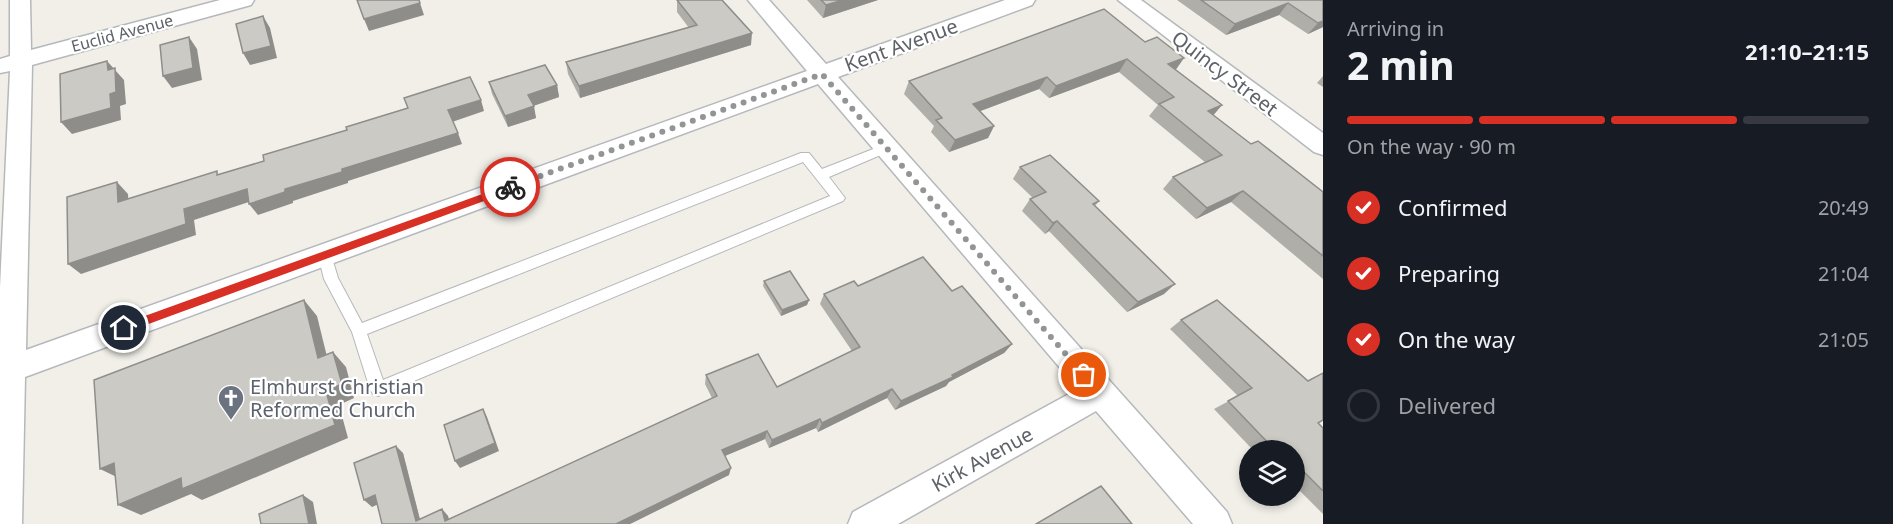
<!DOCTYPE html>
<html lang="en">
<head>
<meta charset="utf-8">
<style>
  :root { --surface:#171b24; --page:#20242c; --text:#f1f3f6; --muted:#9ea1a6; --line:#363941; --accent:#d93025 }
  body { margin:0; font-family:"Noto Sans",sans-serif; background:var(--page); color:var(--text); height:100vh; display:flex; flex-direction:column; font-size:22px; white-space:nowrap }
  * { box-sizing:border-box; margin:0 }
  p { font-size:20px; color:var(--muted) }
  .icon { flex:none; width:33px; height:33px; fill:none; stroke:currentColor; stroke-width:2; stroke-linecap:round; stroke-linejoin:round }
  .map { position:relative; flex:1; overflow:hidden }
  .drawer { display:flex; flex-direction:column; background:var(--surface); width:570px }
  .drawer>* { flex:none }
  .buttons { position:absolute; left:1239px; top:440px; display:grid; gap:12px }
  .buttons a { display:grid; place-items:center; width:66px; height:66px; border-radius:50%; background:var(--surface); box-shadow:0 3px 9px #0003; font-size:30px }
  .pin { position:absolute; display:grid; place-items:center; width:51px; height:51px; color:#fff; margin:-26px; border:3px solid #fff; border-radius:50%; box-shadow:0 2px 6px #0007 }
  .courier { position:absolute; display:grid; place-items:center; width:60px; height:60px; margin:-30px; border:4px solid #d93025; border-radius:50%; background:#fff; color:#222; box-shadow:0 2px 8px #0007 }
  .summary em { font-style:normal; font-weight:700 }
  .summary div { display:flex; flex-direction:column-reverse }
  .summary { display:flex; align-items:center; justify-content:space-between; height:102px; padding:0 24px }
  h1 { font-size:39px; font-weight:700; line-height:45px }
  .bar { display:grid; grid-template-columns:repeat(4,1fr); gap:9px 6px; align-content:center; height:72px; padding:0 24px }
  .bar i { height:8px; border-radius:4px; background:var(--line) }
  .bar .current { background:var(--accent) }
  .bar p { grid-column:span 4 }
  ol { padding:0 24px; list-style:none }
  li { display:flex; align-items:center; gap:18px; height:66px }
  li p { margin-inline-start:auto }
  li .icon { padding:6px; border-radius:50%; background:var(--accent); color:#fff; stroke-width:4 }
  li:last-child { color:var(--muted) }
  li i { width:33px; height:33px; border:3px solid var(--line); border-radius:50% }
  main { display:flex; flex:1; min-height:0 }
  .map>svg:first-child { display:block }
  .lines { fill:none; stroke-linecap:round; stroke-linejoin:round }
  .lane-casing { stroke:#b5b8bc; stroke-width:2 }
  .street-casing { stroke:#b5b8bc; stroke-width:3 }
  .lane { fill:#fff; fill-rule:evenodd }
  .street { fill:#fff; fill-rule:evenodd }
  .wall { fill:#afaea9 }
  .shaded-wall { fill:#8f8d8a }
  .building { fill:#cccac5; stroke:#8f8d8a; stroke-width:1.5 }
  .route { fill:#d93025 }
  .done { stroke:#929495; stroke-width:6; stroke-dasharray:0 10.8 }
  .labels { text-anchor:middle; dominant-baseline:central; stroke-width:4.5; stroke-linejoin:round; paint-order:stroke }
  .far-street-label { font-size:16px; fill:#5f6368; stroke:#fff }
  .street-label { font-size:20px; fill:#5f6368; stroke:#fff }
  .worship-label { font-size:20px; fill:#5b616d; stroke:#fff; text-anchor:start }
</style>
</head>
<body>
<main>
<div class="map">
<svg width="1323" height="524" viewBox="0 0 1323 524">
  <rect width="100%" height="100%" fill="#f1efe8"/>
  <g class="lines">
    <g class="lane-casing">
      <path id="lane" d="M 886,144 L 890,145 L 892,148 L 890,151 L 829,177 L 845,198 L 843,201 L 378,396 L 373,394 L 370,389 L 352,332 L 324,279 L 318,255 L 320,251 L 330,251 L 338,278 L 362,323 L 801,153 L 809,153 L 822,169 ZM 803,162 L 830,196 L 383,380 L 367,334 Z"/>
    </g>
    <g class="street-casing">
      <g id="street">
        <polygon points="10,0 30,0 31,50 220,0 254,0 251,5 32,65 26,350 807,71 748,0 769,0 826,64 1005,0 1035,0 1032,5 838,77 1227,512 1232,524 1193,524 1096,411 898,524 848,524 853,512 1078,389 818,84 25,377 22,524 0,524 0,288 10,71 0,73 0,59 10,56"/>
        <polygon points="1118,0 1141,0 1323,133 1323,155 1314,152"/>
      </g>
    </g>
    <use href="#lane" class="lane"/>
    <use href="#street" class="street"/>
  </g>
  <g class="wall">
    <polygon points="677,0 751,45 580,98 568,74 566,62 689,28 677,12"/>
    <polygon points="807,0 878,0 823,18"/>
    <polygon points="1177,0 1323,0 1323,27 1308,34 1279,15 1226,35"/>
    <polygon points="1104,9 1175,70 1222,105 1213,115 1251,144 1323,192 1323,279 1231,202 1196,219 1163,189 1173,177 1206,163 1149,116 1158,105 1119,72 1049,98 1039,89 980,111 994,126 988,138 949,152 931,132 934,126 904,94 909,81"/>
    <polygon points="1323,76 1323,87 1317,83"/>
    <polygon points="489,82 557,85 559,97 533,106 536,118 508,127 492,94"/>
    <polygon points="1020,167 1099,201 1095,206 1164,294 1127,312 1049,231 1045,234 1022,211 1030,199 1033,198 1013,179"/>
    <polygon points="764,281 809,300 807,305 781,316 763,286"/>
    <polygon points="858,286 952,291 1012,344 1004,353 949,382 946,386 895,410 887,398 818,432 816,428 769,448 765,439 725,456 729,475 630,524 382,524 377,504 372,507 403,453 420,519 442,509 448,516 449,520 712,398 705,384 706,375 777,387 852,351 820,304 824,294"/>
    <polygon points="1181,320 1318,423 1323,428 1323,514 1294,485 1294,450 1253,450 1214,409 1238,396 1170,329"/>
  </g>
  <g class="shaded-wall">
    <polygon points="843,0 878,0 823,18 826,5"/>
    <polygon points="420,3 424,15 369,31 364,19"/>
    <polygon points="1288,3 1279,15 1226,35 1235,24"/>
    <polygon points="263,16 270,28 277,58 250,65 243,53"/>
    <polygon points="1323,21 1323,27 1308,34 1318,23"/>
    <polygon points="752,33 751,45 580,98 579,86"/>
    <polygon points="189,37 197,49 202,80 172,88 163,76"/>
    <polygon points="1184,58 1175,71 1168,64"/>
    <polygon points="1127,59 1119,72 1049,98 1056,86"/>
    <polygon points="107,61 124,80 126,104 120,106 121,120 72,134 61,122 110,94"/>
    <polygon points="1047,77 1039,89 967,116 973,104"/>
    <polygon points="557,85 559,97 530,107 528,95"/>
    <polygon points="481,100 484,111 452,122 448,110"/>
    <polygon points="1222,105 1211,118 1208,111"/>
    <polygon points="534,106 536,118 508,127 505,116"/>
    <polygon points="994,126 988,138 949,152 955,140"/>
    <polygon points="458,133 462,144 348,181 348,183 293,201 293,203 258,215 249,204 285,189 342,169"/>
    <polygon points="117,182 128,194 129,213 118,202"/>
    <polygon points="247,189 255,200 194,220 196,235 81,274 68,264 184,209"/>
    <polygon points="1243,191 1231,202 1196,219 1207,208"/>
    <polygon points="1057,221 1049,231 1045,234 1053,223"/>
    <polygon points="1175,284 1164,294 1127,312 1138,302"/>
    <polygon points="304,300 317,316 331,373 318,358"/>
    <polygon points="809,300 807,305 781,316 782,310"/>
    <polygon points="1012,344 1004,353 949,382 946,386 895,410 901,401"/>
    <polygon points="333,352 346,367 354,398 339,405 348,438 202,500 191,494 141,515 118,505 326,391"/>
    <polygon points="892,389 887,398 818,432 822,423"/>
    <polygon points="483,409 487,417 499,451 460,468 455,461"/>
    <polygon points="820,419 816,428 769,448 772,440"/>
    <polygon points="767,431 765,439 720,458 722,450"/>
    <polygon points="396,446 403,453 421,524 416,521"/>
    <polygon points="114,463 123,480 100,469"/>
    <polygon points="731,468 729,475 630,524 616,524"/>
    <polygon points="303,495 313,502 317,524 309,524"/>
    <polygon points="375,495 383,502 372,507 364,500"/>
    <polygon points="442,509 448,516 450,524 445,521"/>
  </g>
  <g class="building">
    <polygon points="357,0 419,0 420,3 364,19"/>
    <polygon points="677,0 722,0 752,33 579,86 566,62 697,25"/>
    <polygon points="821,0 843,0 826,5"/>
    <polygon points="1201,0 1323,0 1323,21 1318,23 1288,3 1235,24"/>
    <polygon points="1104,9 1145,42 1157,37 1184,58 1168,64 1222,105 1208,111 1251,144 1258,141 1323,192 1323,256 1243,191 1207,208 1173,177 1222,155 1159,104 1174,97 1127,59 1056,86 1047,77 973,104 994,126 955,140 936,120 942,118 909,81"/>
    <polygon points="263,16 271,46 243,53 236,24"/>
    <polygon points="189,37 193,68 163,76 160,45"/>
    <polygon points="107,61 108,70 115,68 116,92 110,94 111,108 61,122 60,74"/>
    <polygon points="545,65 557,85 528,95 534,106 505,116 489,82"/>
    <polygon points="470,77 481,100 448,110 458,133 342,169 342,172 285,189 285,192 249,204 247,189 184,209 186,224 68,264 67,197 117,182 118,202 217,171 217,175 264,161 263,155 347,130 346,127 408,108 404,98"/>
    <polygon points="1050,155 1099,201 1093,204 1175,284 1138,302 1057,221 1053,223 1030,199 1046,192 1020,167"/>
    <polygon points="923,257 952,291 962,286 1012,344 952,375 953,377 901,401 892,389 822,423 820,419 772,440 767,431 722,450 731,468 616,524 382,524 375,495 364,500 354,463 396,446 416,521 442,509 445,521 717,396 706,375 758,354 777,387 860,347 824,294 854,281 858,286"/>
    <polygon points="790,271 809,300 782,310 764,281"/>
    <polygon points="304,300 318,358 333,352 342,384 326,391 335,425 182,489 181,478 118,505 114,463 100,469 94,380"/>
    <polygon points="1217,300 1308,381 1323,373 1323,420 1318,423 1323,428 1323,491 1294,462 1294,450 1282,450 1278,446 1274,449 1228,401 1252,388 1181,320"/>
    <polygon points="483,409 495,443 455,461 444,425"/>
    <polygon points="1101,486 1132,524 1036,524"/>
    <polygon points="303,495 309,524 261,524 259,514"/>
  </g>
  <polygon class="route" points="510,184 514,185 514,190 124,333 119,328 120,325"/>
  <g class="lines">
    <polyline class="done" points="510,187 822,74 1084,375"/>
  </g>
  <defs>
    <g id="church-pin" transform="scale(1.35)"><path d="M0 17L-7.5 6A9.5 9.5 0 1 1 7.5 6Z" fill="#6b7280" stroke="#fff"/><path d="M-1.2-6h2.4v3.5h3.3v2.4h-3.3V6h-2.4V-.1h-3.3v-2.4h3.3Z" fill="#fff"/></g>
  </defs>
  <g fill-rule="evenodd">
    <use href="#church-pin" x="231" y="398"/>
  </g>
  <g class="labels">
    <g class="far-street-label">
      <text transform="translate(122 33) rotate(-15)">Euclid Avenue</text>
    </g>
    <g class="street-label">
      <text transform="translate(901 45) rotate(-20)">Kent Avenue</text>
      <text transform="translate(1225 73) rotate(37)">Quincy Street</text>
      <text transform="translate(982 459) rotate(-29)">Kirk Avenue</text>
    </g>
    <g class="worship-label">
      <text x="250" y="386">Elmhurst Christian<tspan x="250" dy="23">Reformed Church</tspan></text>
    </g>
  </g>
</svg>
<div class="buttons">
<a><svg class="icon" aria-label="layers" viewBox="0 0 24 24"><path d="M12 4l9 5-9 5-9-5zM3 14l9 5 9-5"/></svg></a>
</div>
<div class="pin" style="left:1084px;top:375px;background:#ea580c"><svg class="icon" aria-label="bag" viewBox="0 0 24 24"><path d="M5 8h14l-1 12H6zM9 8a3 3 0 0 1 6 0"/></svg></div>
<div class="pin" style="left:124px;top:328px;background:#1f2937"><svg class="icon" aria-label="home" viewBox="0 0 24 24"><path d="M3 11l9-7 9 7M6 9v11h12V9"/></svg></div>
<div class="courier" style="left:510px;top:187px"><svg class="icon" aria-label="bike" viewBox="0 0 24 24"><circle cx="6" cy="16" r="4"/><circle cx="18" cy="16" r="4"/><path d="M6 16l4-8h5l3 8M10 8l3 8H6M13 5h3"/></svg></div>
</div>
<section class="drawer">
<div class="summary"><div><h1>2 min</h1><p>Arriving in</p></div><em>21:10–21:15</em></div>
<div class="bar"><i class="current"></i><i class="current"></i><i class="current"></i><i></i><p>On the way · 90 m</p></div>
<ol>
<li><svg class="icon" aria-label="check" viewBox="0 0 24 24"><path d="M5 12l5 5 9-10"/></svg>Confirmed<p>20:49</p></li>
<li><svg class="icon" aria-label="check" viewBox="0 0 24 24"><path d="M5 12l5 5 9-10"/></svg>Preparing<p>21:04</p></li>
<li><svg class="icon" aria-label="check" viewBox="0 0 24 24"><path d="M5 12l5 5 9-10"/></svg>On the way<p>21:05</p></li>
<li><i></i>Delivered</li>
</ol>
</section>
</main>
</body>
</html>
